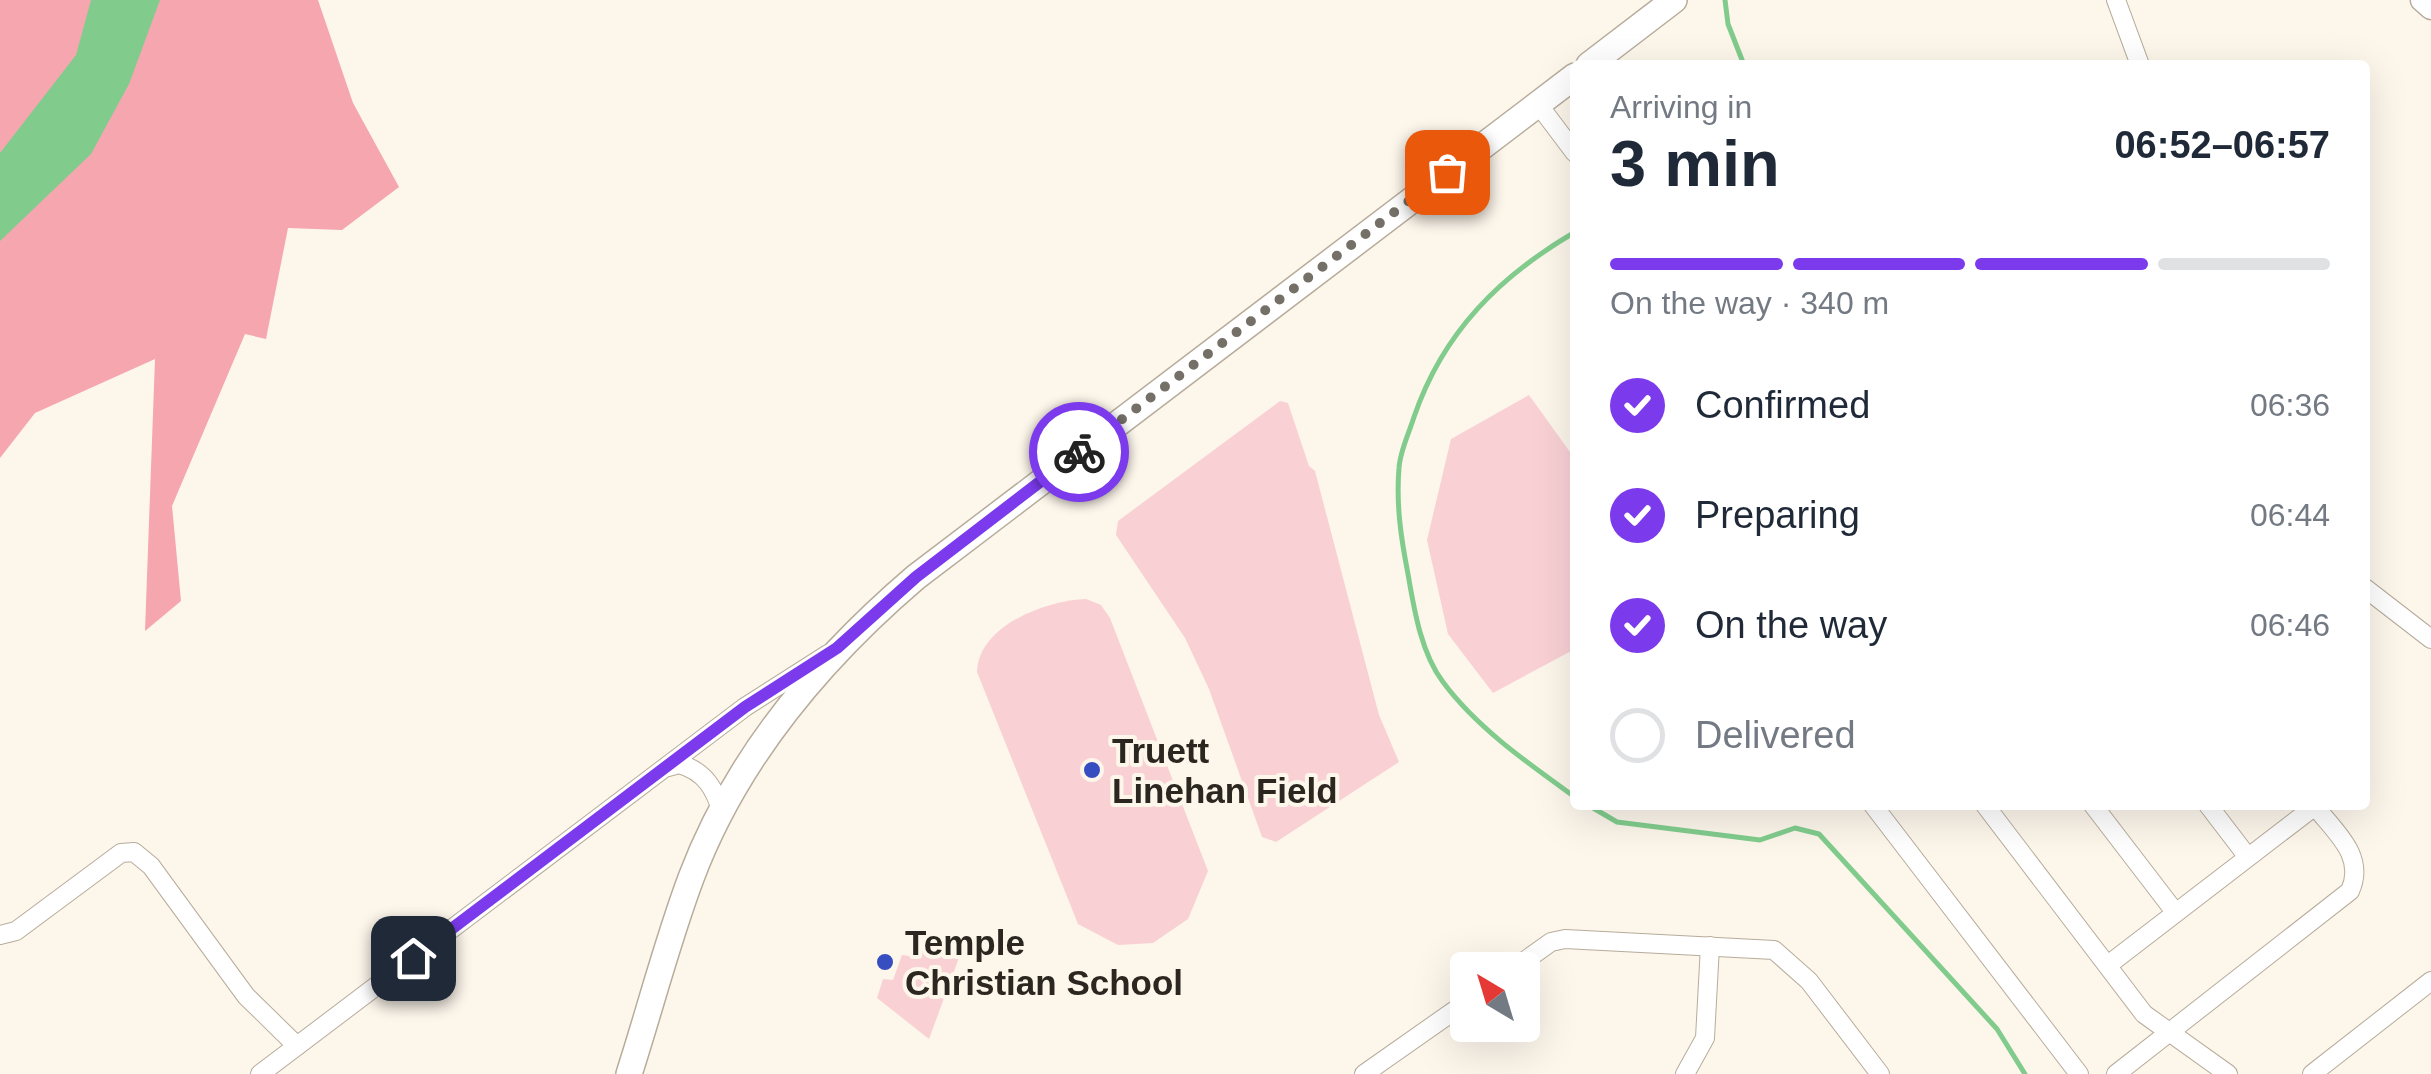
<!DOCTYPE html>
<html lang="en">
<head>
<meta charset="utf-8">
<style>
  :root { --surface:#fff; --page:#f2f2f3; --text:#1f2937; --muted:#747a83; --line:#e0e1e3; --accent:#7c3aed }
  body { margin:0; font-family:Arial,sans-serif; background:var(--page); color:var(--text); height:100vh; display:flex; flex-direction:column; font-size:38px; white-space:nowrap }
  * { box-sizing:border-box; margin:0 }
  p { font-size:32px; color:var(--muted) }
  .icon { flex:none; width:55px; height:55px; fill:none; stroke:currentColor; stroke-width:2; stroke-linecap:round; stroke-linejoin:round }
  .map { position:relative; flex:1; overflow:hidden }
  .sheet { position:absolute; left:1570px; top:60px; width:800px; height:750px; display:flex; flex-direction:column; background:var(--surface); border-radius:10px; box-shadow:0 10px 40px #0002 }
  .sheet>* { flex:none }
  .needle { width:65px; rotate:322deg }
  .buttons { position:absolute; left:1450px; top:952px; display:grid; gap:20px }
  .buttons a { display:grid; place-items:center; width:90px; height:90px; border-radius:10px; background:var(--surface); box-shadow:0 10px 40px #0002; font-size:50px }
  .pin { position:absolute; display:grid; place-items:center; width:85px; height:85px; color:#fff; margin:-42px; border-radius:20px; box-shadow:0 5px 15px #0006 }
  .courier { position:absolute; display:grid; place-items:center; width:100px; height:100px; margin:-50px; border:8px solid #7c3aed; border-radius:50%; background:#fff; color:#222; box-shadow:0 2px 12px #0007 }
  .summary em { font-style:normal; font-weight:600 }
  .summary div { display:flex; flex-direction:column-reverse }
  .summary { display:flex; align-items:center; justify-content:space-between; height:170px; padding:0 40px }
  h1 { font-size:65px; font-weight:600; line-height:75px }
  .bar { display:grid; grid-template-columns:repeat(4,1fr); gap:15px 10px; align-content:center; height:120px; padding:0 40px }
  .bar i { height:12px; border-radius:8px; background:var(--line) }
  .bar .on { background:var(--accent) }
  .bar p { grid-column:span 4 }
  ol { padding:0 40px; list-style:none }
  li { display:flex; align-items:center; gap:30px; height:110px }
  li p { margin-inline-start:auto }
  li .icon { padding:10px; border-radius:50%; background:var(--accent); color:#fff; stroke-width:4 }
  li:last-child { color:var(--muted) }
  li i { width:55px; height:55px; border:5px solid var(--line); border-radius:50% }
  .map>svg:first-child { display:block }
  .green { fill:#f9d1d5 }
  .forest { fill:#f5a6af }
  .water { fill:#81cc8d }
  .lines { fill:none; stroke-linecap:round; stroke-linejoin:round }
  .stream { stroke:#81cc8d; stroke-width:5 }
  .minor-casing { stroke:#b7ac9b; stroke-width:20 }
  .tertiary-casing { stroke:#b7ac9b; stroke-width:25 }
  .secondary-casing { stroke:#b7ac9b; stroke-width:28 }
  .minor { stroke:#fff; stroke-width:18 }
  .tertiary { stroke:#fff; stroke-width:22 }
  .secondary { stroke:#fff; stroke-width:25 }
  .done { stroke:#746f67; stroke-width:10; stroke-dasharray:0 18 }
  .route { stroke:#7c3aed; stroke-width:12 }
  .poi-dot { fill:#374ec0; stroke:#fdf6eb; stroke-width:4 }
  .labels { text-anchor:middle; dominant-baseline:central; stroke-width:8; stroke-linejoin:round; paint-order:stroke }
  .poi-label { font-size:35px; font-weight:bold; fill:#2b2720; stroke:#fdf6eb; text-anchor:start }
</style>
</head>
<body>
<div class="map">
<svg width="2431" height="1074" viewBox="0 0 2431 1074">
  <rect width="100%" height="100%" fill="#fdf6eb"/>
  <g class="green">
    <polygon points="1529,395 1575,459 1575,649 1493,693 1448,634 1427,540 1451,439"/>
    <polygon points="1280,401 1288,403 1309,466 1315,471 1379,715 1399,762 1276,842 1262,837 1209,689 1185,638 1116,535 1118,521"/>
    <path d="M 1086,599 L 1101,605 L 1110,618 L 1208,871 L 1188,919 L 1153,943 L 1118,945 L 1078,924 L 977,672 C 978,625 1048,600 1086,599 Z"/>
    <polygon points="919,929 964,944 929,1039 877,998 883,979 893,980 902,955 909,956"/>
  </g>
  <polygon class="forest" points="0,0 318,0 353,103 399,187 342,230 288,228 266,339 245,334 172,506 181,601 145,631 155,359 35,413 0,458"/>
  <polygon class="water" points="91,0 160,0 129,84 91,154 0,241 0,153 76,55"/>
  <g class="lines">
    <g class="stream">
      <polyline points="1725,0 1728,24 1744,65"/>
      <path d="M 1575,232 C 1500,276 1443,332 1414,417 C 1409,433 1400,451 1399,468 C 1396,505 1401,538 1408,574 C 1414,609 1421,653 1443,682 C 1477,728 1529,764 1575,797"/>
      <polyline points="1588,805 1617,822 1760,840 1795,828 1819,834 1997,1029 2025,1074"/>
    </g>
    <g class="minor-casing">
      <g id="minor">
        <polyline points="2116,0 2140,65"/>
        <polyline points="1538,104 1575,153"/>
        <polyline points="2365,588 2431,639"/>
        <path d="M 668,767 L 679,764 C 705,771 715,789 722,813"/>
        <polyline points="1873,805 2079,1074"/>
        <polyline points="1985,805 2144,1014 2228,1074"/>
        <polyline points="2093,805 2175,912"/>
        <polyline points="2208,805 2247,856"/>
        <polyline points="0,935 16,931 121,853 134,852 151,866 246,996 297,1046"/>
        <polyline points="2108,965 2315,806"/>
        <polyline points="1512,970 1551,942 1565,939 1774,950 1809,981 1880,1074"/>
        <polyline points="260,1074 745,707 828,654"/>
        <polyline points="1364,1074 1468,1001"/>
        <polyline points="1685,1074 1705,1038 1710,946"/>
        <path d="M 2116,1074 L 2350,891 C 2366,856 2335,832 2314,805"/>
        <polyline points="2312,1074 2431,981"/>
      </g>
    </g>
    <g class="tertiary-casing">
      <polyline id="tertiary" points="2422,0 2431,8"/>
    </g>
    <g class="secondary-casing">
      <g id="secondary">
        <polyline points="1589,65 1674,0"/>
        <path d="M 629,1074 C 650,1009 667,942 691,878 C 736,758 820,659 916,577 L 1575,76"/>
      </g>
    </g>
    <use href="#minor" class="minor"/>
    <use href="#tertiary" class="tertiary"/>
    <use href="#secondary" class="secondary"/>
  </g>
  <g class="lines">
    <polyline class="done" points="1079,452 1447,172"/>
    <polyline class="route" points="413,958 745,707 837,648 916,577 1079,452"/>
  </g>
  <g class="poi-dot">
    <circle cx="1092" cy="770" r="10"/>
    <circle cx="885" cy="962" r="10"/>
  </g>
  <g class="labels">
    <g class="poi-label">
      <text x="1112" y="750">Truett<tspan x="1112" dy="40">Linehan Field</tspan></text>
      <text x="905" y="942">Temple<tspan x="905" dy="40">Christian School</tspan></text>
    </g>
  </g>
</svg>
<div class="buttons">
<a><svg class="needle" viewBox="-14 -14 28 28"><path d="M0-13l5 13h-10z" fill="#e53935"/><path d="M0 13l5-13h-10z" fill="#747a83"/></svg></a>
</div>
<div class="pin" style="left:1447px;top:172px;background:#ea580c"><svg class="icon" aria-label="bag" viewBox="0 0 24 24"><path d="M5 8h14l-1 12H6zM9 8a3 3 0 0 1 6 0"/></svg></div>
<div class="pin" style="left:413px;top:958px;background:#1f2937"><svg class="icon" aria-label="home" viewBox="0 0 24 24"><path d="M3 11l9-7 9 7M6 9v11h12V9"/></svg></div>
<div class="courier" style="left:1079px;top:452px"><svg class="icon" aria-label="bike" viewBox="0 0 24 24"><circle cx="6" cy="16" r="4"/><circle cx="18" cy="16" r="4"/><path d="M6 16l4-8h5l3 8M10 8l3 8H6M13 5h3"/></svg></div>
<section class="sheet">
<div class="summary"><div><h1>3 min</h1><p>Arriving in</p></div><em>06:52–06:57</em></div>
<div class="bar"><i class="on"></i><i class="on"></i><i class="on"></i><i></i><p>On the way · 340 m</p></div>
<ol>
<li><svg class="icon" aria-label="check" viewBox="0 0 24 24"><path d="M5 12l5 5 9-10"/></svg>Confirmed<p>06:36</p></li>
<li><svg class="icon" aria-label="check" viewBox="0 0 24 24"><path d="M5 12l5 5 9-10"/></svg>Preparing<p>06:44</p></li>
<li><svg class="icon" aria-label="check" viewBox="0 0 24 24"><path d="M5 12l5 5 9-10"/></svg>On the way<p>06:46</p></li>
<li><i></i>Delivered</li>
</ol>
</section>
</div>
</body>
</html>
